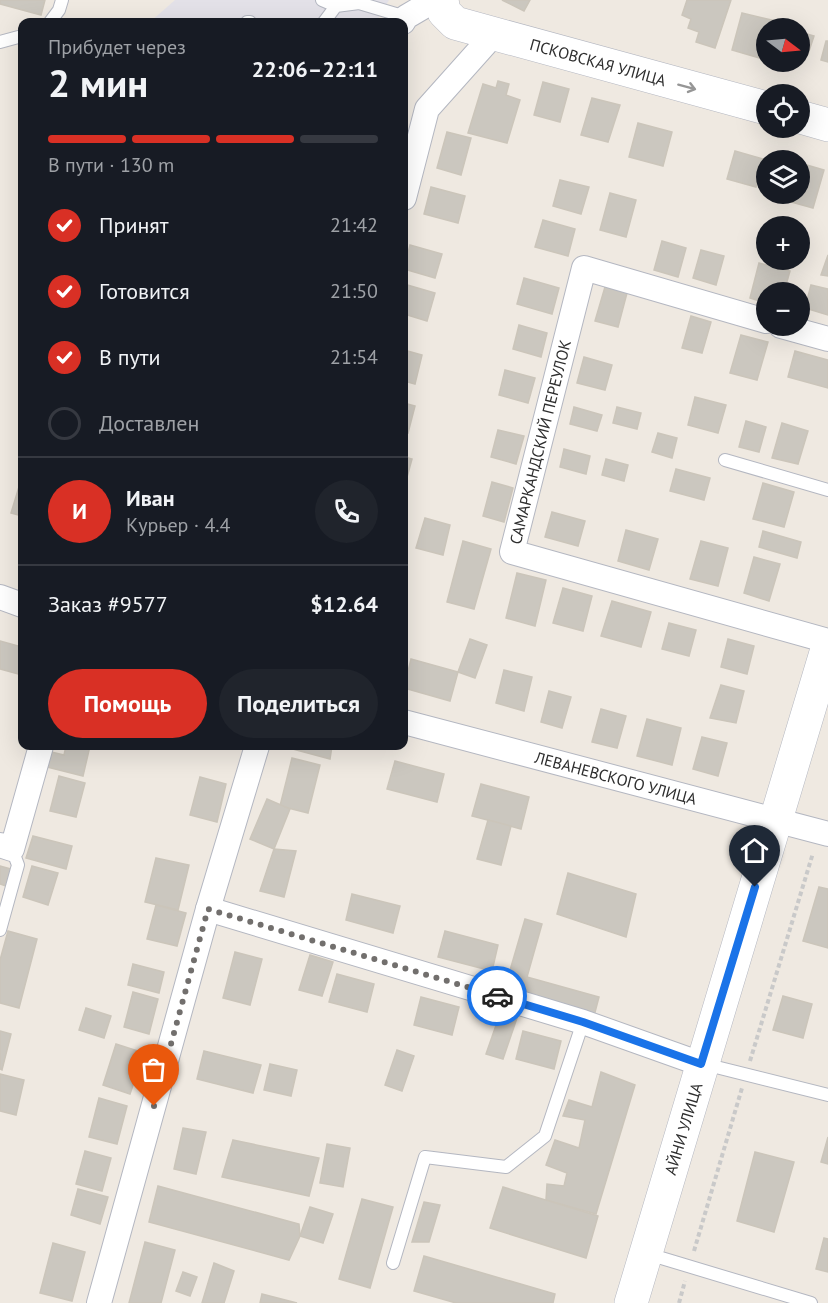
<!DOCTYPE html>
<html lang="ru">
<head>
<meta charset="utf-8">
<style>
  :root { --surface:#171b24; --page:#20242c; --text:#f1f3f6; --muted:#9ea1a6; --line:#363941; --accent:#d93025 }
  body { margin:0; font-family:"PT Sans",sans-serif; background:var(--page); color:var(--text); height:100vh; display:flex; flex-direction:column; font-size:22px; white-space:nowrap }
  * { box-sizing:border-box; margin:0 }
  p { font-size:20px; color:var(--muted) }
  .icon { flex:none; width:33px; height:33px; fill:none; stroke:currentColor; stroke-width:2; stroke-linecap:round; stroke-linejoin:round }
  .map { position:relative; flex:1; overflow:hidden }
  .sheet { position:absolute; left:18px; top:18px; width:390px; height:732px; display:flex; flex-direction:column; background:var(--surface); border-radius:12px; box-shadow:0 6px 24px #0002 }
  .sheet>* { flex:none }
  .needle { width:39px; rotate:106deg }
  .buttons { position:absolute; left:756px; top:18px; display:grid; gap:12px }
  .buttons a { display:grid; place-items:center; width:54px; height:54px; border-radius:50%; background:var(--surface); box-shadow:0 6px 24px #0002; font-size:30px }
  .pin { position:absolute; display:grid; place-items:center; width:51px; height:51px; color:#fff; margin:-62px -26px; border-radius:50% 50% 50% 0; rotate:-45deg; box-shadow:0 0 6px #0007 }
  .pin .icon { rotate:45deg }
  .courier { position:absolute; display:grid; place-items:center; width:60px; height:60px; margin:-30px; border:4px solid #1a73e8; border-radius:50%; background:#fff; color:#222; box-shadow:0 2px 8px #0007 }
  .head em { font-style:normal; font-weight:700 }
  .head div { display:flex; flex-direction:column-reverse }
  .head { display:flex; align-items:center; justify-content:space-between; height:102px; padding:0 30px }
  h1 { font-size:39px; font-weight:700; line-height:45px }
  .bar { display:grid; grid-template-columns:repeat(4,1fr); gap:9px 6px; align-content:center; height:72px; padding:0 30px }
  .bar i { height:8px; border-radius:4px; background:var(--line) }
  .bar .on { background:var(--accent) }
  .bar p { grid-column:span 4 }
  .line { display:flex; align-items:center; gap:15px; padding:0 30px; border-top:2px solid var(--line) }
  .line div { flex:1 }
  .round { display:grid; place-items:center; flex:none; width:63px; height:63px; border-radius:32px; background:var(--page) }
  ol { padding:0 30px; list-style:none }
  li { display:flex; align-items:center; gap:18px; height:66px }
  li p { margin-inline-start:auto }
  li .icon { padding:6px; border-radius:50%; background:var(--accent); color:#fff; stroke-width:4 }
  li:last-child { color:var(--muted) }
  li i { width:33px; height:33px; border:3px solid var(--line); border-radius:50% }
  .action { display:flex; gap:12px; margin-top:auto; padding:12px 30px }
  .action a { flex:1; height:69px; border-radius:36px; background:var(--accent); color:#fff; font-size:24px; font-weight:700; line-height:69px; text-align:center }
  .action a+a { background:var(--page); color:var(--text) }
  .map>svg:first-child { display:block }
  .industrial { fill:#e3e1e8 }
  .building { fill:#cbc7bf; stroke:#cbc5ba; stroke-width:1.5 }
  .lines { fill:none; stroke-linecap:round; stroke-linejoin:round }
  .lane-casing { stroke:#b4b7c1; stroke-width:14 }
  .street-casing { stroke:#b4b7c1; stroke-width:26 }
  .secondary-casing { stroke:#b4b7c1; stroke-width:34 }
  .path { stroke:#c9c9c9; stroke-width:4; stroke-dasharray:4.5 3; stroke-linecap:butt }
  .lane { stroke:#fff; stroke-width:12 }
  .street { stroke:#fff; stroke-width:24 }
  .secondary { stroke:#fff; stroke-width:33 }
  .oneway { stroke:#969696 }
  .done { stroke:#726f6d; stroke-width:6; stroke-dasharray:0 10.8 }
  .route { stroke:#1a73e8; stroke-width:8 }
  .labels { text-anchor:middle; dominant-baseline:central; stroke-width:6; stroke-linejoin:round; paint-order:stroke }
  .street-label { font-size:16px; fill:#2e2e2e; stroke:#fff }
</style>
</head>
<body>
<div class="map">
<svg width="828" height="1303" viewBox="0 0 828 1303">
  <rect width="100%" height="100%" fill="#efe9e1"/>
  <polygon class="industrial" points="175,0 389,0 376,22 150,22"/>
  <g class="building">
    <polygon points="0,0 45,0 41,15 0,4"/>
    <polygon points="502,0 530,0 524,11"/>
    <polygon points="687,0 731,0 715,48 696,42 699,32 688,28 691,19 682,15"/>
    <polygon points="742,13 776,21 773,28 766,28 766,49 763,59 732,50"/>
    <polygon points="800,32 814,36 808,54 800,52"/>
    <polygon points="826,41 828,41 828,62 821,60"/>
    <polygon points="498,81 509,84 506,95 520,100 507,143 468,133 483,84 496,88"/>
    <polygon points="543,82 569,89 560,122 534,115"/>
    <polygon points="592,98 620,105 608,142 581,135"/>
    <polygon points="638,123 672,132 663,166 629,157"/>
    <polygon points="447,132 471,138 461,175 437,168"/>
    <polygon points="735,151 763,159 756,187 727,179"/>
    <polygon points="800,163 824,170 813,208 784,200 785,194 800,194"/>
    <polygon points="560,180 589,187 581,214 553,206"/>
    <polygon points="431,187 465,196 458,223 424,214"/>
    <polygon points="610,193 636,200 626,237 600,230"/>
    <polygon points="543,220 575,229 568,256 535,247"/>
    <polygon points="662,241 686,248 678,277 654,270"/>
    <polygon points="410,245 442,254 435,278 404,269"/>
    <polygon points="701,250 724,256 716,285 693,278"/>
    <polygon points="828,255 828,276 821,275"/>
    <polygon points="759,263 790,271 784,292 766,292 766,303 750,298"/>
    <polygon points="524,278 559,288 552,314 517,304"/>
    <polygon points="404,284 435,293 427,321 404,314"/>
    <polygon points="811,285 828,289 828,315 805,308"/>
    <polygon points="605,287 627,293 618,327 595,321"/>
    <polygon points="691,316 711,322 702,353 682,348"/>
    <polygon points="519,325 547,333 541,357 513,349"/>
    <polygon points="741,335 768,342 757,380 730,373"/>
    <polygon points="404,350 422,355 415,384 404,381"/>
    <polygon points="795,351 828,360 828,388 788,377"/>
    <polygon points="584,357 612,365 605,390 577,383"/>
    <polygon points="505,370 535,378 528,403 499,395"/>
    <polygon points="695,397 726,405 718,433 688,425"/>
    <polygon points="404,403 415,406 408,433 404,432"/>
    <polygon points="574,407 602,415 597,431 570,424"/>
    <polygon points="617,407 641,413 637,429 613,423"/>
    <polygon points="746,421 766,427 759,452 739,447"/>
    <polygon points="782,423 808,431 798,464 772,458"/>
    <polygon points="498,430 524,436 516,464 491,457"/>
    <polygon points="658,433 677,438 672,458 652,452"/>
    <polygon points="564,449 590,456 586,474 560,467"/>
    <polygon points="404,457 412,459 404,488"/>
    <polygon points="606,459 628,465 624,481 602,475"/>
    <polygon points="676,469 710,478 704,500 670,491"/>
    <polygon points="22,477 22,516 11,513"/>
    <polygon points="492,482 513,488 504,522 483,516"/>
    <polygon points="763,483 794,492 784,527 753,519"/>
    <polygon points="552,512 585,521 578,546 545,537"/>
    <polygon points="425,518 450,525 443,555 416,548"/>
    <polygon points="626,530 658,539 649,570 618,561"/>
    <polygon points="763,531 801,542 797,558 759,547"/>
    <polygon points="463,541 491,549 474,609 447,602"/>
    <polygon points="701,541 728,548 718,586 690,579"/>
    <polygon points="754,557 780,564 769,601 744,593"/>
    <polygon points="517,573 546,580 535,626 506,618"/>
    <polygon points="563,588 592,596 583,631 553,623"/>
    <polygon points="612,601 651,612 641,647 601,636"/>
    <polygon points="669,623 696,630 689,656 662,649"/>
    <polygon points="470,639 487,645 475,678 458,672"/>
    <polygon points="728,639 754,646 747,674 721,667"/>
    <polygon points="0,641 22,647 22,675 0,669"/>
    <polygon points="411,659 458,672 450,701 404,688"/>
    <polygon points="504,670 532,677 524,711 496,703"/>
    <polygon points="721,685 744,691 736,723 710,718"/>
    <polygon points="549,691 571,697 562,728 541,722"/>
    <polygon points="601,709 626,716 617,748 592,742"/>
    <polygon points="647,719 681,728 672,765 637,756"/>
    <polygon points="702,737 727,743 718,776 693,769"/>
    <polygon points="66,746 90,746 83,776 47,767 51,752 64,755"/>
    <polygon points="290,746 332,746 330,759 289,748"/>
    <polygon points="292,758 320,765 308,813 280,806"/>
    <polygon points="395,761 444,774 437,802 387,789"/>
    <polygon points="59,776 85,783 76,817 50,811"/>
    <polygon points="200,777 226,784 217,822 190,815"/>
    <polygon points="481,784 529,797 521,829 472,816"/>
    <polygon points="267,799 290,809 274,849 250,839"/>
    <polygon points="488,820 511,826 501,865 477,859"/>
    <polygon points="33,836 72,846 66,869 26,858"/>
    <polygon points="274,849 296,851 284,897 260,891"/>
    <polygon points="156,858 189,865 178,910 145,902"/>
    <polygon points="0,866 11,869 6,886 0,884"/>
    <polygon points="32,866 58,873 48,905 23,897"/>
    <polygon points="568,873 636,894 626,937 557,914"/>
    <polygon points="819,887 828,889 828,948 803,941"/>
    <polygon points="352,894 400,906 393,933 346,920"/>
    <polygon points="156,905 186,913 177,946 147,939"/>
    <polygon points="525,919 542,924 527,977 599,997 594,1016 504,991"/>
    <polygon points="8,931 37,939 19,1008 0,1003 0,960"/>
    <polygon points="445,931 498,945 492,971 438,957"/>
    <polygon points="235,952 262,959 250,1005 223,998"/>
    <polygon points="310,955 333,962 322,996 299,990"/>
    <polygon points="133,964 164,972 159,993 128,985"/>
    <polygon points="337,974 374,984 367,1012 329,1002"/>
    <polygon points="133,992 158,999 149,1034 124,1027"/>
    <polygon points="783,996 812,1004 803,1038 773,1030"/>
    <polygon points="421,997 459,1007 452,1035 414,1025"/>
    <polygon points="86,1008 111,1016 104,1038 79,1030"/>
    <polygon points="501,1011 517,1018 503,1059 486,1054"/>
    <polygon points="0,1031 11,1034 2,1070 0,1069"/>
    <polygon points="523,1031 561,1041 554,1069 516,1059"/>
    <polygon points="116,1044 144,1053 130,1094 103,1085"/>
    <polygon points="397,1050 414,1056 402,1091 385,1085"/>
    <polygon points="204,1051 261,1065 253,1093 197,1079"/>
    <polygon points="270,1064 297,1070 291,1096 264,1090"/>
    <polygon points="601,1072 635,1085 596,1214 546,1200 547,1184 564,1186 567,1173 546,1165 555,1140 579,1148 585,1120 563,1116 569,1100 592,1107"/>
    <polygon points="0,1074 24,1080 16,1115 0,1111"/>
    <polygon points="99,1098 127,1106 117,1144 89,1137"/>
    <polygon points="183,1128 206,1132 196,1174 174,1169"/>
    <polygon points="828,1137 828,1164 821,1162"/>
    <polygon points="233,1140 319,1158 309,1196 222,1177"/>
    <polygon points="327,1144 350,1148 343,1187 320,1183"/>
    <polygon points="85,1151 111,1158 102,1191 76,1184"/>
    <polygon points="755,1152 794,1162 774,1232 737,1221"/>
    <polygon points="158,1186 299,1224 300,1236 289,1260 149,1222"/>
    <polygon points="503,1187 598,1216 586,1258 490,1228"/>
    <polygon points="78,1189 108,1197 100,1224 71,1215"/>
    <polygon points="362,1199 393,1207 370,1288 339,1279"/>
    <polygon points="424,1202 440,1205 429,1242 412,1242"/>
    <polygon points="310,1207 333,1214 323,1243 300,1236"/>
    <polygon points="824,1238 828,1239 828,1272 816,1269"/>
    <polygon points="145,1242 175,1250 161,1303 129,1303"/>
    <polygon points="53,1243 85,1252 72,1301 40,1293"/>
    <polygon points="424,1256 555,1294 553,1303 456,1303 414,1291"/>
    <polygon points="214,1263 234,1271 224,1303 202,1303"/>
    <polygon points="183,1272 197,1277 190,1296 176,1291"/>
    <polygon points="262,1294 297,1303 260,1303"/>
  </g>
  <g class="lines">
    <g class="lane-casing">
      <g id="lane">
        <polyline points="322,0 336,6"/>
        <polyline points="50,22 59,10 62,0"/>
        <polyline points="247,22 250,22"/>
        <polyline points="324,22 336,6 359,3 406,17"/>
        <polyline points="0,42 22,36"/>
        <polyline points="725,460 828,490"/>
        <polyline points="0,930 18,865 12,849"/>
        <polyline points="704,1064 828,1095"/>
        <polyline points="648,1254 811,1303"/>
        <polyline points="393,1263 425,1157 506,1167 545,1136 583,1022"/>
      </g>
    </g>
    <g class="street-casing">
      <g id="street">
        <polyline points="403,22 406,17 435,0"/>
        <polyline points="404,198 427,109 494,34"/>
        <polyline points="766,321 584,268 512,552 828,641"/>
        <polyline points="781,326 828,339"/>
        <polyline points="0,597 22,605"/>
        <path id="s1" d="M 404,722 L 828,834"/>
        <polyline points="0,845 12,849 41,746"/>
        <polyline points="208,909 583,1022 701,1064"/>
        <polyline points="99,1303 208,909 257,746"/>
      </g>
    </g>
    <g class="secondary-casing">
      <g id="secondary">
        <path id="s2" d="M 442,0 L 444,12 L 455,23 L 766,108"/>
        <polyline points="800,117 828,125"/>
        <path id="s3" d="M 631,1303 L 828,646"/>
      </g>
    </g>
    <g class="path">
      <polyline points="750,1061 813,853"/>
      <polyline points="694,1251 742,1088"/>
      <polyline points="679,1303 685,1281"/>
    </g>
    <use href="#lane" class="lane"/>
    <use href="#street" class="street"/>
    <use href="#secondary" class="secondary"/>
  </g>
  <defs><path id="oneway-shaft" d="M-6 0H5M1.5-3L5.5 0L1.5 3" fill="none" stroke-width="1.6" stroke-linecap="round" stroke-linejoin="round" transform="scale(1.5)"/></defs>
  <use class="oneway" href="#oneway-shaft" transform="translate(687 87) rotate(15)"/>
  <g class="lines">
    <polyline class="done" points="154,1106 208,909 497,996"/>
    <polyline class="route" points="497,996 583,1022 701,1064 755,887"/>
  </g>
  <g class="labels">
    <g class="street-label">
      <text stroke="none"><textPath href="#s2" startOffset="176">ПСКОВСКАЯ УЛИЦА</textPath></text>
      <text transform="translate(540 442) rotate(-76)">САМАРКАНДСКИЙ ПЕРЕУЛОК</text>
      <text stroke="none"><textPath href="#s1" startOffset="219">ЛЕВАНЕВСКОГО УЛИЦА</textPath></text>
      <text stroke="none"><textPath href="#s3" startOffset="182">АЙНИ УЛИЦА</textPath></text>
    </g>
  </g>
</svg>
<div class="buttons">
<a><svg class="needle" viewBox="-14 -14 28 28"><path d="M0-13l5 13h-10z" fill="#e53935"/><path d="M0 13l5-13h-10z" fill="#9ea1a6"/></svg></a>
<a><svg class="icon" aria-label="locate" viewBox="0 0 24 24"><circle cx="12" cy="12" r="6"/><path d="M12 2v4M12 18v4M2 12h4M18 12h4"/></svg></a>
<a><svg class="icon" aria-label="layers" viewBox="0 0 24 24"><path d="M12 4l9 5-9 5-9-5zM3 14l9 5 9-5"/></svg></a>
<a>+</a>
<a>−</a>
</div>
<div class="pin" style="left:154px;top:1106px;background:#ea580c"><svg class="icon" aria-label="bag" viewBox="0 0 24 24"><path d="M5 8h14l-1 12H6zM9 8a3 3 0 0 1 6 0"/></svg></div>
<div class="pin" style="left:755px;top:887px;background:#1f2937"><svg class="icon" aria-label="home" viewBox="0 0 24 24"><path d="M3 11l9-7 9 7M6 9v11h12V9"/></svg></div>
<div class="courier" style="left:497px;top:996px"><svg class="icon" aria-label="car" viewBox="0 0 24 24"><path d="M5 17H2v-5l4-1 3-4h7l3 4 3 1v5h-3M9 17h6M6 11h13"/><circle cx="7" cy="17" r="2"/><circle cx="17" cy="17" r="2"/></svg></div>
<section class="sheet">
<div class="head"><div><h1>2 мин</h1><p>Прибудет через</p></div><em>22:06–22:11</em></div>
<div class="bar"><i class="on"></i><i class="on"></i><i class="on"></i><i></i><p>В пути · 130 m</p></div>
<ol>
<li><svg class="icon" aria-label="check" viewBox="0 0 24 24"><path d="M5 12l5 5 9-10"/></svg>Принят<p>21:42</p></li>
<li><svg class="icon" aria-label="check" viewBox="0 0 24 24"><path d="M5 12l5 5 9-10"/></svg>Готовится<p>21:50</p></li>
<li><svg class="icon" aria-label="check" viewBox="0 0 24 24"><path d="M5 12l5 5 9-10"/></svg>В пути<p>21:54</p></li>
<li><i></i>Доставлен</li>
</ol>
<div class="line" style="height:108px"><b class="round" style="background:var(--accent);color:#fff">И</b><div><b>Иван</b><p>Курьер · 4.4</p></div><a class="round"><svg class="icon" aria-label="phone" viewBox="0 0 24 24"><path d="M5 4h4l2 5-3 2q2 4 5 5l2-3 5 2v4C11 20 4 13 5 4z"/></svg></a></div>
<div class="line" style="height:78px"><div>Заказ #9577</div><b>$12.64</b></div>
<div class="action"><a>Помощь</a><a>Поделиться</a></div>
</section>
</div>
</body>
</html>
